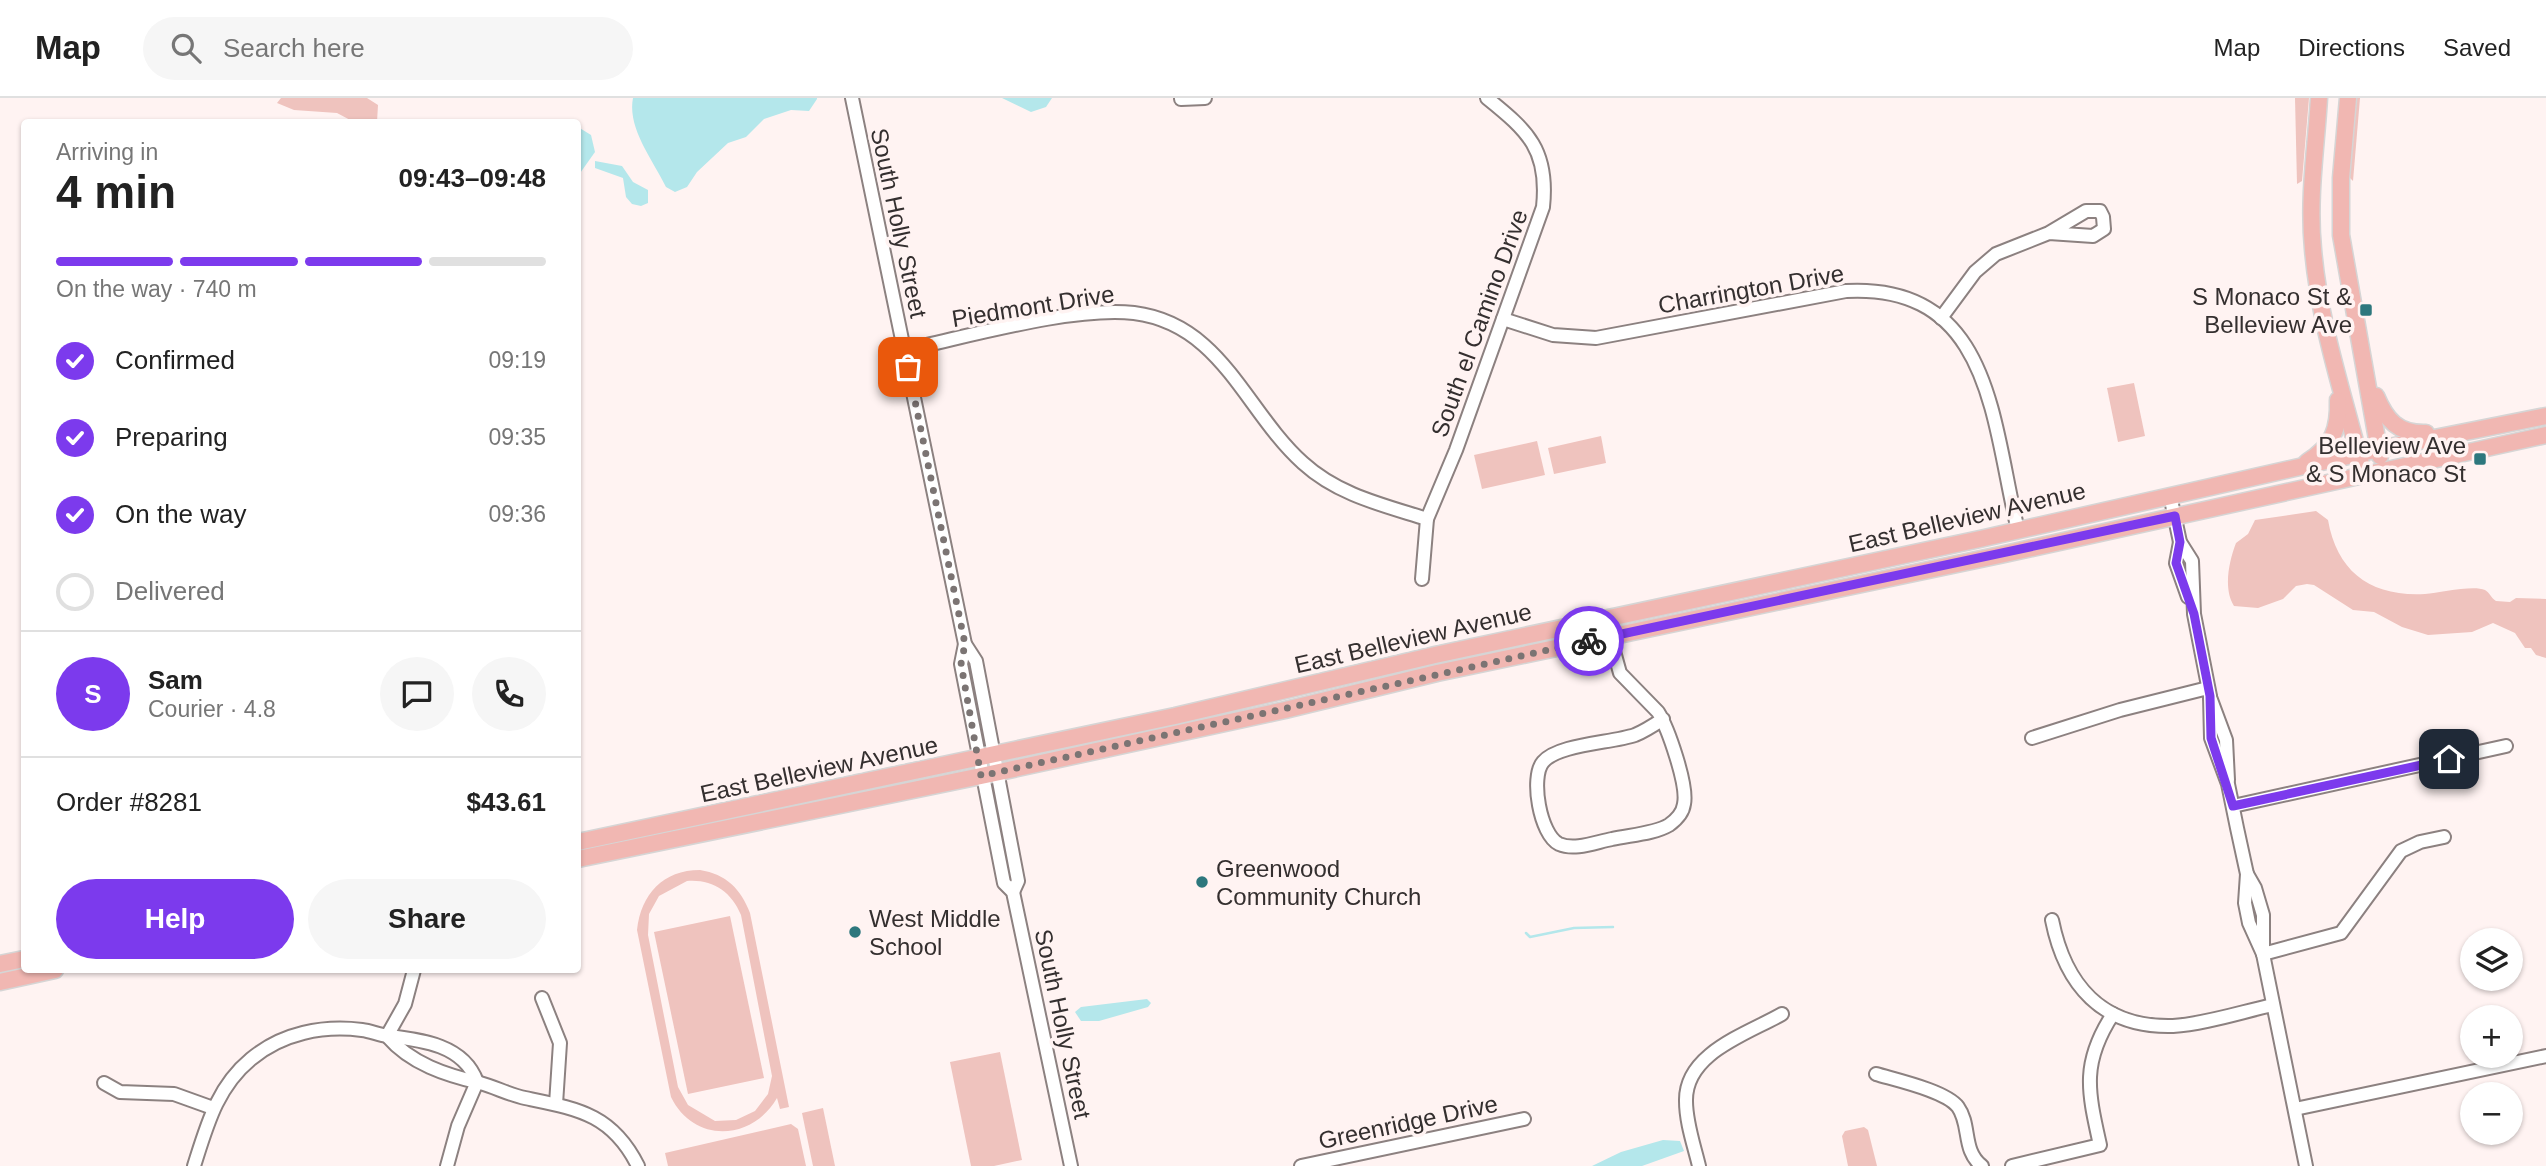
<!DOCTYPE html>
<html lang="en">
<head>
<meta charset="utf-8">
<style>
  :root { --surface:#fff; --page:#f6f6f6; --text:#222; --muted:#767676; --line:#e0e0e0; --accent:#7c3aed }
  body { margin:0; font-family:Helvetica,sans-serif; background:var(--page); color:var(--text); height:100vh; display:flex; flex-direction:column; font-size:26px; white-space:nowrap }
  * { box-sizing:border-box; margin:0 }
  p { font-size:23px; color:var(--muted) }
  .icon { flex:none; width:38px; height:38px; fill:none; stroke:currentColor; stroke-width:2; stroke-linecap:round; stroke-linejoin:round }
  .map { position:relative; flex:1; overflow:hidden }
  .panel { position:absolute; left:21px; top:21px; width:560px; height:854px; display:flex; flex-direction:column; background:var(--surface); border-radius:7px; box-shadow:0 2px 5px #0004 }
  .panel>* { flex:none }
  .buttons { position:absolute; left:2460px; top:830px; display:grid; gap:14px }
  .buttons a { display:grid; place-items:center; width:63px; height:63px; border-radius:50%; background:var(--surface); box-shadow:0 2px 5px #0004; font-size:35px }
  .pin { position:absolute; display:grid; place-items:center; width:60px; height:60px; color:#fff; margin:-30px; border-radius:14px; box-shadow:0 4px 10px #0006 }
  .courier { position:absolute; display:grid; place-items:center; width:70px; height:70px; margin:-35px; border:5px solid #7c3aed; border-radius:50%; background:#fff; color:#222; box-shadow:0 2px 9px #0007 }
  .head em { font-style:normal; font-weight:700 }
  .head div { display:flex; flex-direction:column-reverse }
  .head { display:flex; align-items:center; justify-content:space-between; height:119px; padding:0 35px }
  h1 { font-size:46px; font-weight:700; line-height:52px }
  .bar { display:grid; grid-template-columns:repeat(4,1fr); gap:10px 7px; align-content:center; height:84px; padding:0 35px }
  .bar i { height:9px; border-radius:5px; background:var(--line) }
  .bar .on { background:var(--accent) }
  .bar p { grid-column:span 4 }
  .line { display:flex; align-items:center; gap:18px; padding:0 35px; border-top:2px solid var(--line) }
  .line div { flex:1 }
  .round { display:grid; place-items:center; flex:none; width:74px; height:74px; border-radius:37px; background:var(--page) }
  ol { padding:0 35px; list-style:none }
  li { display:flex; align-items:center; gap:21px; height:77px }
  li p { margin-inline-start:auto }
  li .icon { padding:7px; border-radius:50%; background:var(--accent); color:#fff; stroke-width:4 }
  li:last-child { color:var(--muted) }
  li i { width:38px; height:38px; border:4px solid var(--line); border-radius:50% }
  .cta { display:flex; gap:14px; margin-top:auto; padding:14px 35px }
  .cta a { flex:1; height:80px; border-radius:42px; background:var(--accent); color:#fff; font-size:28px; font-weight:700; line-height:80px; text-align:center }
  .cta a+a { background:var(--page); color:var(--text) }
  header { display:flex; align-items:center; gap:42px; box-sizing:border-box; height:98px; padding:0 35px; background:var(--surface); border-bottom:2px solid var(--line) }
  header strong { font-size:33px }
  nav { display:flex; gap:38px; margin-inline-start:auto; font-size:24px }
  .search { width:490px; height:63px; background:var(--page); display:flex; align-items:center; gap:18px; box-sizing:border-box; padding:0 24px; border-radius:38px; color:var(--muted); font-size:26px }
  .map>svg:first-child { display:block }
  .green { fill:#efc3be; fill-rule:evenodd }
  .water { fill:#b4e7eb }
  .lines { fill:none; stroke-linecap:round; stroke-linejoin:round }
  .stream { stroke:#b4e7eb; stroke-width:2.5 }
  .minor-casing { stroke:#8c8180; stroke-width:16 }
  .major-casing { stroke:#d6d5d5; stroke-width:19 }
  .minor { stroke:#fff; stroke-width:12 }
  .major { stroke:#f1b7b2; stroke-width:16 }
  .done { stroke:#7b7473; stroke-width:7; stroke-dasharray:0 12.6 }
  .route { stroke:#7c3aed; stroke-width:9 }
  .poi-dot { fill:#2d777d; stroke:#fff3f2; stroke-width:2.5 }
  .labels { text-anchor:middle; dominant-baseline:central; stroke-width:7; stroke-linejoin:round; paint-order:stroke }
  .street-label { font-size:24px; fill:#342f2f; stroke:#fff3f2 }
  .poi-label { font-size:24px; fill:#342f2f; stroke:#fff3f2; text-anchor:end }
</style>
</head>
<body>
<header>
<strong>Map</strong>
<div class="search"><svg class="icon" aria-label="search" viewBox="0 0 24 24"><circle cx="10" cy="10" r="6"/><path d="M15 15l6 6"/></svg>Search here</div>
<nav><a>Map</a><a>Directions</a><a>Saved</a></nav>
</header>
<div class="map">
<svg width="2546" height="1068" viewBox="0 0 2546 1068">
  <rect width="100%" height="100%" fill="#fff3f2"/>
  <g class="green">
    <polygon points="281,0 367,0 378,7 377,24 354,24 337,15 294,12 277,5"/>
    <polygon points="2295,0 2309,0 2302,83 2297,86"/>
    <polygon points="2355,0 2360,0 2353,83 2348,78"/>
    <polygon points="2134,285 2145,338 2118,344 2107,290"/>
    <polygon points="1601,338 1606,365 1554,376 1548,350"/>
    <polygon points="1537,343 1545,377 1482,391 1474,357"/>
    <path d="M 2316,413 L 2328,422 C 2337,474 2371,499 2425,496 C 2440,495 2472,487 2485,492 C 2490,495 2491,500 2496,503 L 2510,504 L 2516,500 L 2546,501 L 2546,560 L 2536,557 L 2531,550 L 2525,550 L 2515,535 L 2493,525 L 2472,534 L 2428,537 L 2402,529 L 2374,514 L 2353,512 L 2314,487 L 2307,486 L 2296,488 L 2283,501 L 2258,510 L 2234,508 C 2223,491 2229,463 2236,445 L 2248,436 L 2255,422 Z"/>
    <path d="M 700,772 C 726,776 741,791 750,815 L 789,1009 L 780,1011 L 777,1000 C 752,1043 694,1046 671,999 L 637,832 C 641,796 663,772 700,772 ZM 687,783 C 712,781 731,793 741,817 L 772,978 L 768,996 L 755,1013 L 736,1022 L 715,1023 L 688,1007 L 678,989 L 648,837 L 649,816 L 659,798 Z"/>
    <polygon points="730,818 764,980 688,996 654,834"/>
    <polygon points="1000,954 1022,1062 994,1068 971,1068 950,964"/>
    <polygon points="823,1010 835,1068 813,1068 802,1015"/>
    <polygon points="791,1026 798,1031 806,1068 668,1068 665,1055"/>
    <polygon points="1864,1029 1868,1032 1877,1068 1848,1068 1842,1038 1845,1033"/>
  </g>
  <g class="water">
    <path d="M 633,0 L 817,0 L 817,1 L 809,13 L 791,12 L 764,21 L 746,39 L 728,45 L 697,74 L 687,89 L 675,94 L 666,89 C 653,62 627,30 633,0 Z"/>
    <polygon points="1002,0 1052,0 1046,9 1031,14"/>
    <polygon points="578,29 591,37 595,54 578,78"/>
    <polygon points="595,63 622,68 633,84 648,92 648,105 641,108 632,106 626,99 623,80 595,70"/>
    <polygon points="1147,901 1151,905 1148,909 1099,923 1081,923 1075,914 1081,909"/>
    <polygon points="1663,1042 1680,1043 1684,1053 1642,1068 1592,1068 1621,1054"/>
  </g>
  <g class="lines">
    <polyline class="stream" points="1526,835 1530,839 1574,830 1613,829"/>
    <g class="minor-casing">
      <g id="minor">
        <polyline points="852,0 965,546 976,563 1018,783 1013,794"/>
        <polyline points="1181,1 1205,0"/>
        <polyline points="1941,220 1975,174 1996,156 2049,135 2086,113 2100,113 2103,119 2104,131 2093,138 2049,135"/>
        <path d="M 1503,221 L 1553,237 L 1596,240 L 1846,193 C 1993,185 1992,327 2018,432"/>
        <path d="M 904,252 C 967,239 1072,208 1134,215 C 1222,226 1245,313 1303,365 C 1338,397 1383,407 1427,421"/>
        <polyline points="2170,397 2180,444 2192,463 2194,516 2210,598 2211,640 2228,686 2237,730 2247,776 2245,805 2249,825 2263,856"/>
        <polyline points="2180,444 2176,465 2188,499"/>
        <path d="M 1422,481 L 1427,421 L 1456,352 L 1543,109 C 1549,52 1528,33 1487,0"/>
        <path d="M 1610,539 L 1620,575 L 1658,614 C 1668,630 1688,687 1684,706 C 1683,714 1676,722 1669,727 C 1654,736 1629,737 1612,741 C 1596,744 1575,753 1559,746 C 1540,737 1530,679 1543,664 C 1558,646 1612,645 1635,637 C 1645,633 1654,627 1663,621"/>
        <polyline points="965,546 961,566 1004,785 1013,794 1071,1068"/>
        <polyline points="2210,599 2226,642 2228,682"/>
        <polyline points="2032,640 2120,612 2208,590"/>
        <polyline points="2233,708 2506,648"/>
        <polyline points="2247,776 2255,790 2263,817 2263,856 2306,1068"/>
        <path d="M 2052,822 C 2065,887 2102,930 2173,928 C 2205,926 2241,914 2273,907"/>
        <polyline points="2263,856 2341,835 2401,753 2420,744 2444,739"/>
        <polyline points="542,900 560,945 556,1006"/>
        <path d="M 387,938 C 411,966 446,977 480,985 C 495,989 510,997 525,1000 C 578,1011 612,1016 638,1068"/>
        <polyline points="387,938 405,906 414,872"/>
        <path d="M 1876,976 C 1896,982 1946,993 1958,1009 C 1971,1027 1962,1053 1982,1068"/>
        <polyline points="104,985 120,994 174,996 213,1010"/>
        <polyline points="2295,1011 2546,958"/>
        <path d="M 194,1068 C 207,1027 217,989 251,961 C 282,935 323,927 362,932 C 371,933 379,937 388,938 C 422,942 464,947 477,984"/>
        <polyline points="447,1068 458,1028 477,984"/>
        <polyline points="1301,1068 1524,1021"/>
        <path d="M 1699,1068 C 1694,1047 1686,1025 1686,1003 C 1685,955 1747,936 1782,916"/>
        <path d="M 2012,1068 L 2100,1047 C 2088,993 2081,965 2113,916"/>
      </g>
    </g>
    <g class="major-casing">
      <g id="major">
        <path d="M 2319,0 C 2316,50 2308,100 2313,151 C 2319,224 2343,295 2361,366"/>
        <polyline points="2348,0 2341,80 2341,137 2380,358"/>
        <path d="M 2376,298 C 2386,322 2398,336 2426,335"/>
        <path d="M 2307,364 C 2333,348 2339,331 2338,302"/>
        <polyline points="578,744 1175,618 1435,557 1980,441 2379,351 2546,318"/>
        <polyline points="578,761 981,678 1285,612 1437,575 2000,457 2546,337"/>
        <polyline points="0,866 24,861"/>
        <polyline points="0,884 55,872"/>
      </g>
    </g>
    <use href="#minor" class="minor"/>
    <use href="#major" class="major"/>
  </g>
  <g class="lines">
    <polyline class="done" points="908,269 965,546 961,566 981,678 1589,543"/>
    <polyline class="route" points="1589,543 2175,418 2180,444 2176,465 2194,516 2210,598 2211,640 2233,708 2449,661"/>
  </g>
  <g class="poi-dot">
    <rect x="2359" y="205" width="14" height="14" rx="3.5"/>
    <rect x="2473" y="354" width="14" height="14" rx="3.5"/>
    <circle cx="1202" cy="784" r="7"/>
    <circle cx="855" cy="834" r="7"/>
  </g>
  <g class="labels">
    <g class="street-label">
      <text transform="translate(899 125) rotate(78)">South Holly Street</text>
      <text transform="translate(1751 191) rotate(-10)">Charrington Drive</text>
      <text transform="translate(1033 208) rotate(-9)">Piedmont Drive</text>
      <text transform="translate(1479 225) rotate(-70)">South el Camino Drive</text>
      <text transform="translate(1967 419) rotate(-13)">East Belleview Avenue</text>
      <text transform="translate(1413 540) rotate(-13)">East Belleview Avenue</text>
      <text transform="translate(819 671) rotate(-12)">East Belleview Avenue</text>
      <text transform="translate(1063 926) rotate(78)">South Holly Street</text>
      <text transform="translate(1408 1024) rotate(-12)">Greenridge Drive</text>
    </g>
    <g class="poi-label">
      <text x="2352" y="198">S Monaco St &amp;<tspan x="2352" dy="28">Belleview Ave</tspan></text>
      <text x="2466" y="347">Belleview Ave<tspan x="2466" dy="28">&amp; S Monaco St</tspan></text>
      <text x="1216" y="770" text-anchor="start">Greenwood<tspan x="1216" dy="28">Community Church</tspan></text>
      <text x="869" y="820" text-anchor="start">West Middle<tspan x="869" dy="28">School</tspan></text>
    </g>
  </g>
</svg>
<div class="buttons">
<a><svg class="icon" aria-label="layers" viewBox="0 0 24 24"><path d="M12 4l9 5-9 5-9-5zM3 14l9 5 9-5"/></svg></a>
<a>+</a>
<a>−</a>
</div>
<div class="pin" style="left:908px;top:269px;background:#ea580c"><svg class="icon" aria-label="bag" viewBox="0 0 24 24"><path d="M5 8h14l-1 12H6zM9 8a3 3 0 0 1 6 0"/></svg></div>
<div class="pin" style="left:2449px;top:661px;background:#1f2937"><svg class="icon" aria-label="home" viewBox="0 0 24 24"><path d="M3 11l9-7 9 7M6 9v11h12V9"/></svg></div>
<div class="courier" style="left:1589px;top:543px"><svg class="icon" aria-label="bike" viewBox="0 0 24 24"><circle cx="6" cy="16" r="4"/><circle cx="18" cy="16" r="4"/><path d="M6 16l4-8h5l3 8M10 8l3 8H6M13 5h3"/></svg></div>
<section class="panel">
<div class="head"><div><h1>4 min</h1><p>Arriving in</p></div><em>09:43–09:48</em></div>
<div class="bar"><i class="on"></i><i class="on"></i><i class="on"></i><i></i><p>On the way · 740 m</p></div>
<ol>
<li><svg class="icon" aria-label="check" viewBox="0 0 24 24"><path d="M5 12l5 5 9-10"/></svg>Confirmed<p>09:19</p></li>
<li><svg class="icon" aria-label="check" viewBox="0 0 24 24"><path d="M5 12l5 5 9-10"/></svg>Preparing<p>09:35</p></li>
<li><svg class="icon" aria-label="check" viewBox="0 0 24 24"><path d="M5 12l5 5 9-10"/></svg>On the way<p>09:36</p></li>
<li><i></i>Delivered</li>
</ol>
<div class="line" style="height:126px"><b class="round" style="background:var(--accent);color:#fff">S</b><div><b>Sam</b><p>Courier · 4.8</p></div><a class="round"><svg class="icon" aria-label="chat" viewBox="0 0 24 24"><path d="M4 5h16v11H9l-5 4z"/></svg></a><a class="round"><svg class="icon" aria-label="phone" viewBox="0 0 24 24"><path d="M5 4h4l2 5-3 2q2 4 5 5l2-3 5 2v4C11 20 4 13 5 4z"/></svg></a></div>
<div class="line" style="height:91px"><div>Order #8281</div><b>$43.61</b></div>
<div class="cta"><a>Help</a><a>Share</a></div>
</section>
</div>
</body>
</html>
